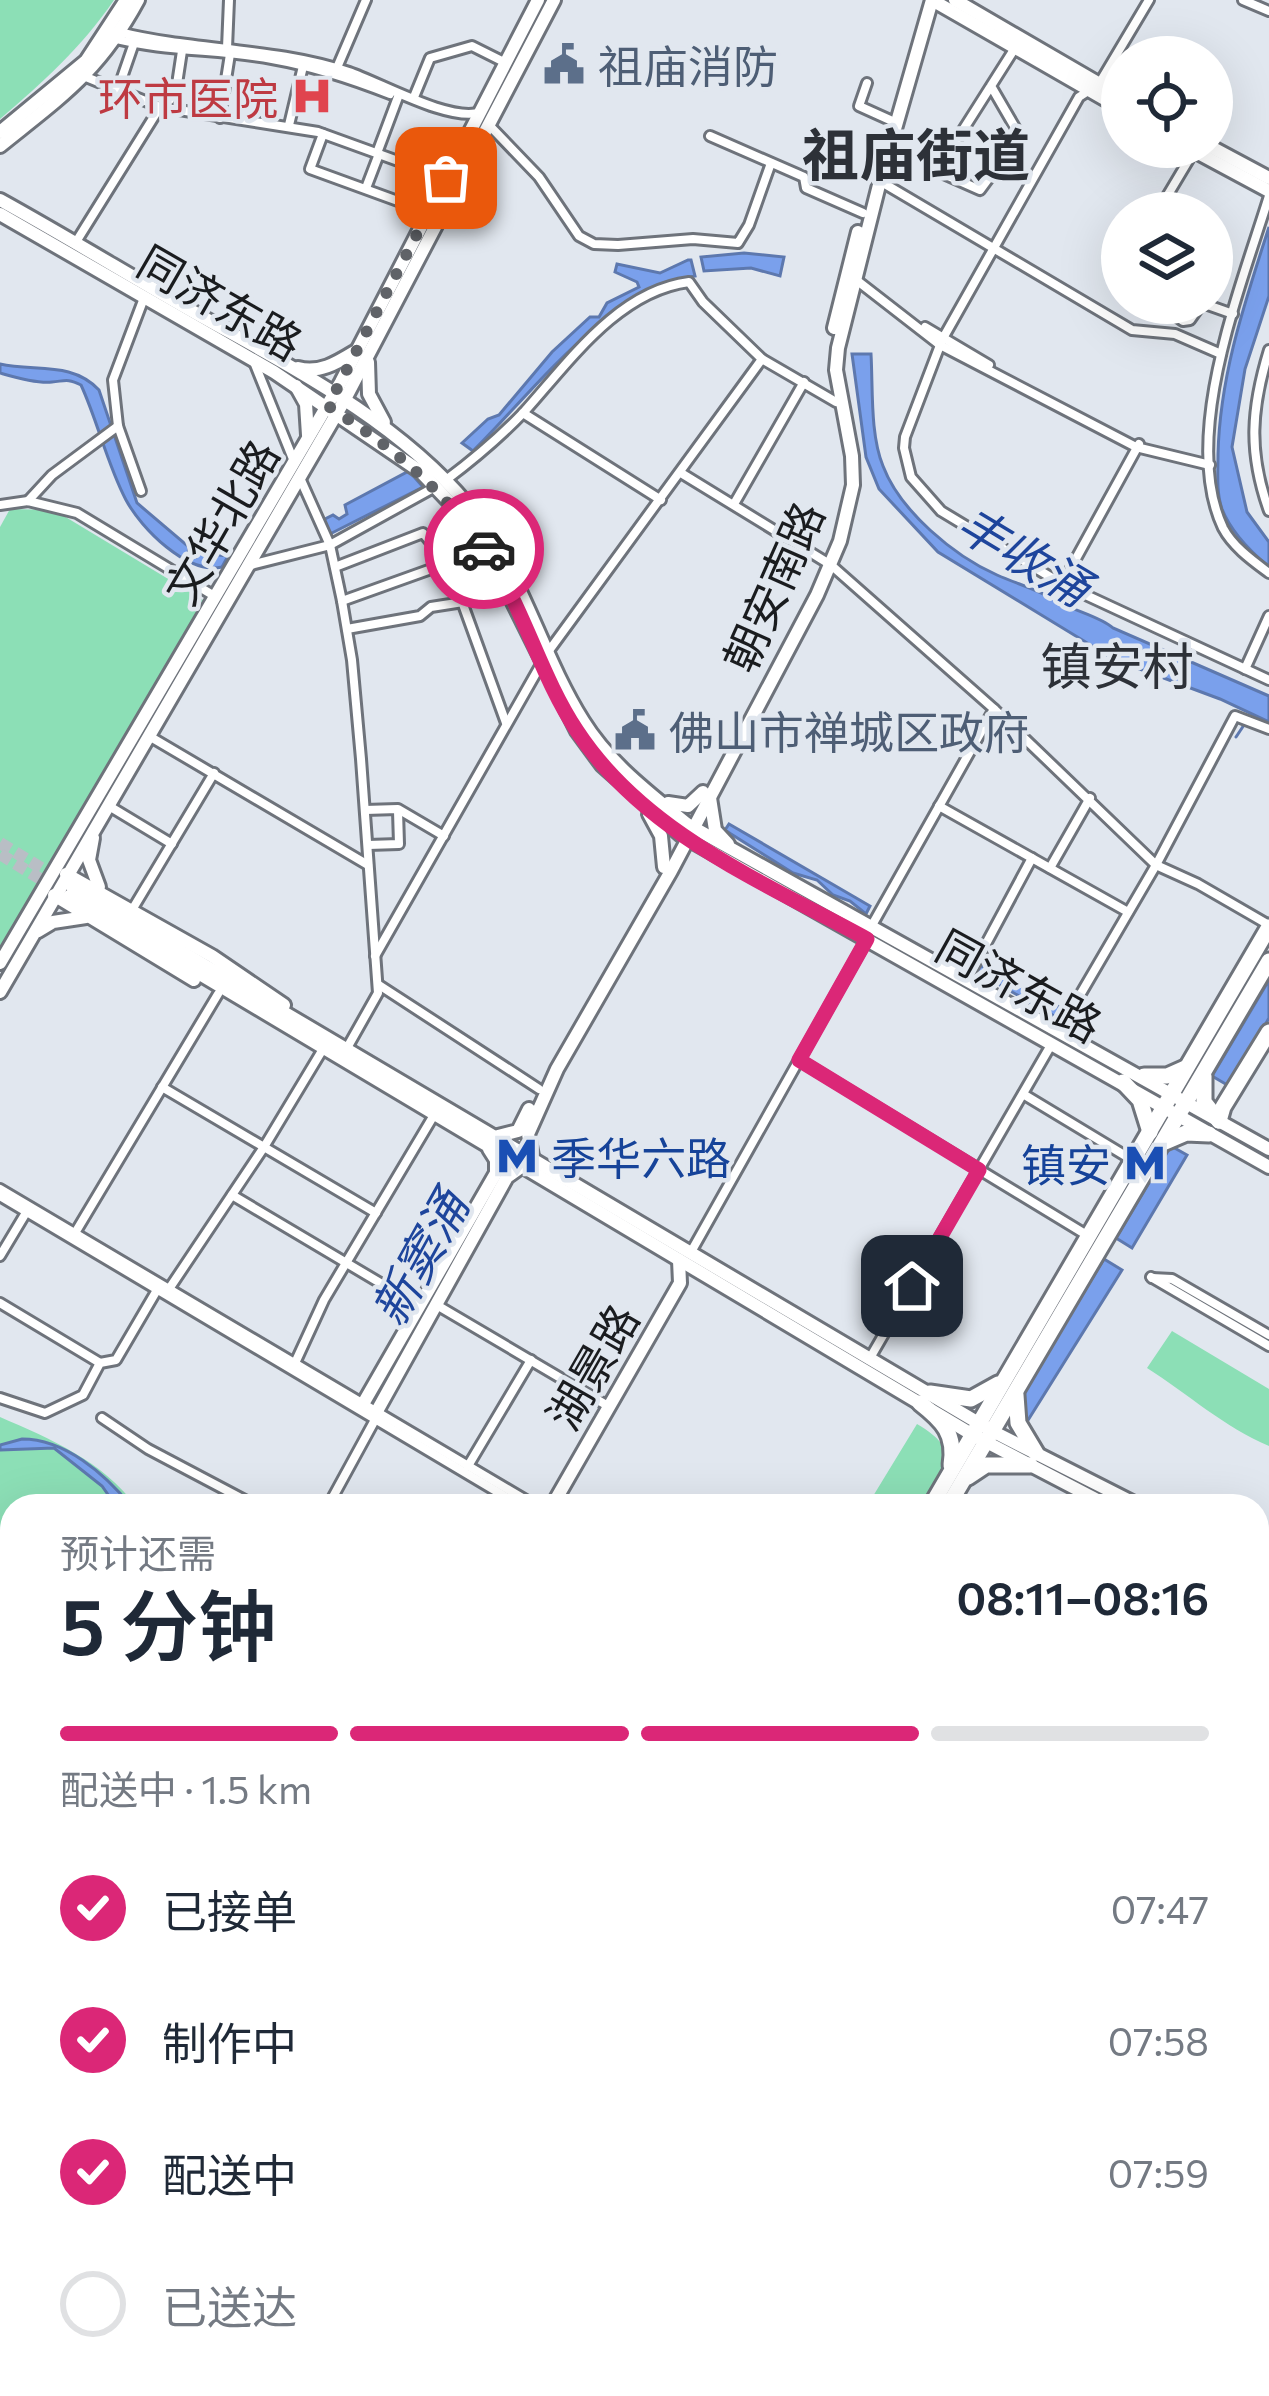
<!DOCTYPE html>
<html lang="zh">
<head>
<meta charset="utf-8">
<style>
  :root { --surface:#fff; --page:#f2f2f3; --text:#1f2937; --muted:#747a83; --line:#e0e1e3; --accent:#db2777 }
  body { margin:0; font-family:Commissioner,"Noto Sans SC",sans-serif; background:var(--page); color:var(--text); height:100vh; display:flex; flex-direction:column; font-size:45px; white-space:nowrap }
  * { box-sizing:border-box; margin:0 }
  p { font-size:39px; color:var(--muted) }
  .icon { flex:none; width:66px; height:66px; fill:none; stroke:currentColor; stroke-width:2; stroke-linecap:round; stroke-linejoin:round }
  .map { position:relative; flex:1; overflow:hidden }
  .side { position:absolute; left:0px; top:1494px; width:1269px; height:903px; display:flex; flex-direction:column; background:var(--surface); border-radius:36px 36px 0 0; box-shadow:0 12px 48px #0002 }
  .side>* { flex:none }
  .fabs { position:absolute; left:1101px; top:36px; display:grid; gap:24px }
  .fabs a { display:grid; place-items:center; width:132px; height:132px; border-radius:50%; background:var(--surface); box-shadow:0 12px 48px #0002; font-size:60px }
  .pin { position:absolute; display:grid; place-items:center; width:102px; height:102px; color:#fff; margin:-51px; border-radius:24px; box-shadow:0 6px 18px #0006 }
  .courier { position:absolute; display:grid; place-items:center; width:120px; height:120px; margin:-60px; border:9px solid #db2777; border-radius:50%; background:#fff; color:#222; box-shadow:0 3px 15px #0007 }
  .overview em { font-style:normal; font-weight:600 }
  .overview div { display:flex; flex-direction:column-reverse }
  .overview { display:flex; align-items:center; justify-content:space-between; height:204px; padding:0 60px }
  h1 { font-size:78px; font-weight:600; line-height:90px }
  .bar { display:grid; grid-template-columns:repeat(4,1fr); gap:18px 12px; align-content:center; height:144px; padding:0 60px }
  .bar i { height:15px; border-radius:9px; background:var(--line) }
  .bar .active { background:var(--accent) }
  .bar p { grid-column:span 4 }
  ol { padding:0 60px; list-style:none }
  li { display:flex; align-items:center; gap:36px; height:132px }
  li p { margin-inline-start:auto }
  li .icon { padding:12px; border-radius:50%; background:var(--accent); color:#fff; stroke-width:4 }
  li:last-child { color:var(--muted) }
  li i { width:66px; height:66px; border:6px solid var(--line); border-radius:50% }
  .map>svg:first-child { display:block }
  .green { fill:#8cdfb6 }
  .water { fill:#7aa0ec; stroke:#5d78ae; stroke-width:3 }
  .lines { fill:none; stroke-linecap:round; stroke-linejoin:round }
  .stream { stroke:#5d78ae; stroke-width:3 }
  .major-tunnel { stroke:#b9bec5; stroke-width:12; stroke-dasharray:12 6; stroke-linecap:butt }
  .minor-casing { stroke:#6e737b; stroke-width:14 }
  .major-casing { stroke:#6e737b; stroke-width:18 }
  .highway-casing { stroke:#6e737b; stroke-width:21 }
  .minor { stroke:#fff; stroke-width:8 }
  .major { stroke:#fff; stroke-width:12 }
  .highway { stroke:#fff; stroke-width:15 }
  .done { stroke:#606368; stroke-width:12; stroke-dasharray:0 21.6 }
  .route { stroke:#db2777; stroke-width:15 }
  .labels { text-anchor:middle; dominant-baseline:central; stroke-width:9; stroke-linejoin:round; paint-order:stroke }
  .service-label { font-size:45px; fill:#4e5e75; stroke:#e1e7ef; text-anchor:start }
  .health-label { font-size:45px; fill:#be3a42; stroke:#e1e7ef; text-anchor:end }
  .street-label { font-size:45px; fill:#1a1c1f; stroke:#e1e7ef }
  .transit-label { font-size:45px; fill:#164399; stroke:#e1e7ef; text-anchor:start }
  .water-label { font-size:48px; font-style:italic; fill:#1e459c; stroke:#e1e7ef }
  .quarter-label { font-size:51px; fill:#2d3138; stroke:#e1e7ef }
  .district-label { font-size:57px; font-weight:bold; fill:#2d3138; stroke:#e1e7ef }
</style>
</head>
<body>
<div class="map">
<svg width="1269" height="2396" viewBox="0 0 1269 2396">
  <rect width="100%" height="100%" fill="#e1e7ef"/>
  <g class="green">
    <path d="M 0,0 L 114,0 C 82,47 43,82 0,119 Z"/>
    <polygon points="10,509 54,510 208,603 0,950 0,527"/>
    <path d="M 1172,1331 L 1269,1389 L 1269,1446 C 1224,1427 1188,1394 1147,1368 Z"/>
    <path d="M 0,1417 C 51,1439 102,1461 136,1506 L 12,1506 L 12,1870 L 0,1892 Z"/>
    <path d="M 917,1424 C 964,1452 946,1467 923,1506 L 867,1506 Z"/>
  </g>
  <g class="water">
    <path d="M 1269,227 L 1269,296 L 1245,369 L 1232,447 L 1247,512 L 1269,542 L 1269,567 C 1251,552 1231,532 1222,509 C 1216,492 1218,472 1218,454 C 1220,374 1245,302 1269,227 Z"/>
    <polygon points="744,253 784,257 780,276 751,268 704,271 701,257"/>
    <path d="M 688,260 L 691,260 L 695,276 C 610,288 532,393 473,451 L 462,443 L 488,419 L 499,415 L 552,352 L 590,317 L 599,317 L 607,303 L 639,287 L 637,282 L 615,272 L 617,264 L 660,273 Z"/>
    <path d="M 852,354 L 871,354 C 873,389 870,434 883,466 C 900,511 954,556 997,575 C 1017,584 1037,589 1057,601 C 1074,611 1101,617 1113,628 L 1269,696 L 1269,722 L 1220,699 L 1115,660 L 938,552 L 879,489 L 866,457 Z"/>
    <path d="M 0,364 C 35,372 72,361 99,390 L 137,503 L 189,547 L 188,553 L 196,557 L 198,553 L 228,556 L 222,567 C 187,575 141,528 126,500 C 107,464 98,422 81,385 C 67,378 65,381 52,382 C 37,384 14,377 0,373 Z"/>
    <polygon points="409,471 423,487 328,535 323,520 333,515 339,519 347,514 345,505"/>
    <polygon points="729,824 870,906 866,914 850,901 833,895 817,880 793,873 731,834 725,830"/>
    <polygon points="980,966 995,969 1061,1008 1056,1017 977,972"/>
    <polygon points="1269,980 1269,1018 1229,1086 1212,1076"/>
    <polygon points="1171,1146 1187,1155 1132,1248 1116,1238"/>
    <polygon points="1104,1259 1122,1270 1025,1425 1020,1409 1026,1387"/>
    <path d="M 22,1439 C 65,1439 105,1474 131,1506 L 116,1506 L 102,1486 L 54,1448 L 0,1450 L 0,1445 Z"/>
    <polygon points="0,1600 12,1609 12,1760 0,1747"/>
  </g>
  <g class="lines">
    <polyline class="stream" points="1236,737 1244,725"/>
    <g class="major-tunnel">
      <polyline points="0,843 61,880"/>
      <polyline points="0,854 55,888"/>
    </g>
    <g class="minor-casing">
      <g id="minor">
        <polyline points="1149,0 1099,84 1079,97 942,340 905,437 904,448 911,477 941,511 1062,584 1269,680"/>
        <polyline points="1243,0 1269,11"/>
        <path d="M 119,32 C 195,51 274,47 349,72 C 381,83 451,123 481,112"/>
        <path d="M 112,38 C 165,52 219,49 272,59 C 312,66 352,79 390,94"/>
        <polyline points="227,48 229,0"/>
        <polyline points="336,70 366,0"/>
        <polyline points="86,77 160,107 318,132 445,178"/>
        <polyline points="867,83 859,106 890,120"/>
        <polyline points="991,86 1020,136 980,190 937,171 1015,48"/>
        <polyline points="117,92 134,43"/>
        <polyline points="414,97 430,58 472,46 506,63"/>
        <polyline points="151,103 152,96 170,100 177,84 182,51"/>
        <polyline points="220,118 230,54"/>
        <polyline points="289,125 304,62"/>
        <polyline points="490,126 539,177 579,236 594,244 618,245 693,239 738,243 749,225 771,163"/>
        <polyline points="323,134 310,169 428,212"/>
        <polyline points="710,136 804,177 806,188 863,213"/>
        <polyline points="377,153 398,97"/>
        <polyline points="873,177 1132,330 1175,334 1221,354"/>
        <polyline points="366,188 379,154"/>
        <path d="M 1269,196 C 1241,287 1180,437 1223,528 C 1233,547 1253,561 1269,573"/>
        <polyline points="1157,213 1194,151"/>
        <polyline points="76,242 160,107"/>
        <polyline points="855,279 940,345 1136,447 1210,465"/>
        <polyline points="1158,303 1183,321 1190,320 1202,303 1233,314"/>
        <polyline points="925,327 989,365"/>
        <path d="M 1269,350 C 1251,409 1248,452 1269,511"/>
        <polyline points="254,362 293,459"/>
        <polyline points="523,413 661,500"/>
        <polyline points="681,473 831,565 994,709 1156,865 1198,884 1269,925"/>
        <polyline points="300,478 330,545 342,601 352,660 361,759 378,993 347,1048"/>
        <path d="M 446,480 C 474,459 500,437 524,412 C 569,362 618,291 689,282 L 703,302 L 762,359 L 836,402"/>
        <polyline points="141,491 118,426 113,380 144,298"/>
        <polyline points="28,501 52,475 118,426"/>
        <polyline points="734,504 804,382"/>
        <polyline points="0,505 28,501 77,513 216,597"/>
        <polyline points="251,565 330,545 435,487"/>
        <polyline points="335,567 423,533 448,563 506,723"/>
        <polyline points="1062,584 1139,444"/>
        <polyline points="342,601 448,563"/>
        <polyline points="347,629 420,616 431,607 463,602"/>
        <polyline points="1245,669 1269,616"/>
        <polyline points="149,736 368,865"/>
        <polyline points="109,806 172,844"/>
        <polyline points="939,806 1128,912"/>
        <polyline points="365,810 398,809 444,836"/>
        <polyline points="368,845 399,844 398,811"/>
        <polyline points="1050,868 1090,798"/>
        <polyline points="132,910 214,773"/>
        <polyline points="871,927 994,709"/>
        <polyline points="375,956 548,652 762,359"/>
        <polyline points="966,981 1032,858"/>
        <polyline points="379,985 539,1089"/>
        <polyline points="1059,1031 1156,865 1235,716 1269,729"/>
        <polyline points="799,1060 1090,1237"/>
        <polyline points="162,1087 376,1213"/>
        <polyline points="1023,1094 1134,1161"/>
        <polyline points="0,1189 536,1506"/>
        <polyline points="232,1195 419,1306"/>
        <polyline points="0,1196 521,1506"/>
        <polyline points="75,1233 218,994"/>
        <polyline points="691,1252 867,939"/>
        <polyline points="0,1256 27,1211"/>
        <polyline points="1151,1277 1269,1346"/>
        <polyline points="1152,1278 1172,1279 1269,1335"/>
        <polyline points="169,1289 264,1147 323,1049"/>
        <polyline points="0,1303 100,1363"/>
        <polyline points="435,1304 608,1406"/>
        <polyline points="870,1358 1051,1045"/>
        <polyline points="295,1363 324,1300 434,1115"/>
        <polyline points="0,1398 45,1413 83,1395 100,1363 116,1360 157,1290"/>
        <polyline points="102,1418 148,1449 256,1506"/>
        <polyline points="468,1466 531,1360"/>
        <polyline points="328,1506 376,1418"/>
        <polyline points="1257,1605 1269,1611"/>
        <polyline points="1257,1675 1269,1658"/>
        <polyline points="1269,1742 1269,1746"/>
        <polyline points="1257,1871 1269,1876"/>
        <polyline points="0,1969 12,1962"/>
        <polyline points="0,1984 12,1977"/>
        <polyline points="1257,1992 1269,1977"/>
        <polyline points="1257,2085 1269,2096"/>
        <polyline points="0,2122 12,2130"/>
        <polyline points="1257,2152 1269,2157"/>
        <polyline points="1257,2261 1269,2274"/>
        <polyline points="0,2304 12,2311"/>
        <polyline points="0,2320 12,2327"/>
        <polyline points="109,2385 128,2396"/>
        <polyline points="135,2385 154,2396"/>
        <polyline points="1127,2385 1148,2396"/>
      </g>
    </g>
    <g class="major-casing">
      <g id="major">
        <polyline points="932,0 1122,109"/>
        <polyline points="955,0 1122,97"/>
        <polyline points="0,132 86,61 126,0"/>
        <path d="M 0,146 C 62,96 99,72 138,0"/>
        <polyline points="1187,147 1269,191"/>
        <polyline points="1211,147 1269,178"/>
        <path d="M 0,200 C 67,237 132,277 199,315 C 293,368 396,420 467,504 C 521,568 539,651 583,721 C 609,763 649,793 687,824 L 1269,1149"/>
        <polyline points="0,214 274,372 421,472 458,511 492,560 577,731 602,765 681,835 1269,1167"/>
        <polyline points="834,328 858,232"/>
        <polyline points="368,362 369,394 384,422"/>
        <path d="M 298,368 C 320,374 338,362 356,351"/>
        <polyline points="296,386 306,404 308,435"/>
        <polyline points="710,798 715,830 728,844"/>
        <polyline points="668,803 688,806 703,792"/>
        <polyline points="649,814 661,836 664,867"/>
        <polyline points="93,838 89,860 99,887"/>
        <polyline points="66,874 212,956 284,1005"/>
        <polyline points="72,887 992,1431 1140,1506"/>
        <polyline points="54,895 194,980"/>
        <polyline points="69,896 973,1435 1109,1506"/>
        <polyline points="38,931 53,922 86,917"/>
        <polyline points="0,963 341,382 538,0"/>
        <polyline points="0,992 344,401 554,0"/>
        <polyline points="498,1136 518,1131 529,1109"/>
        <polyline points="532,1156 528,1134 557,1069 671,871 817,595 840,541 853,485 852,456 836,370 838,348 880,181 932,0"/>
        <polyline points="363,1404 496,1173 496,1160 489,1149"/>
        <polyline points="377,1411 507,1177 521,1167"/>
        <polyline points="552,1506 680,1283 679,1260"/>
        <polyline points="1257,1567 1269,1573"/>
        <polyline points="1257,1583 1269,1589"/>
        <polyline points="0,1910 12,1920"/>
        <polyline points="0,1925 12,1935"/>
        <polyline points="1257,2295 1269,2283"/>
        <polyline points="1257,2312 1269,2299"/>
        <polyline points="1257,2324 1269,2312"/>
        <polyline points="1257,2340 1269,2327"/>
        <polyline points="598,2385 606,2396"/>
        <polyline points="613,2385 621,2396"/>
        <polyline points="0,2394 12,2374"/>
        <polyline points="1157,2396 1168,2385"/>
        <polyline points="1173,2396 1185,2385"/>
        <polyline points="1186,2396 1197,2385"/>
        <polyline points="1202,2396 1213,2385"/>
      </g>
    </g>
    <g class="highway-casing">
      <g id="highway">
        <polyline points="1144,1076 1167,1076 1185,1068"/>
        <polyline points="1204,1076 1204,1102 1219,1121"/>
        <polyline points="1123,1082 1140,1100 1150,1132"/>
        <polyline points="1219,1121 1223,1107 1269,1032"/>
        <polyline points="1165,1142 1186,1133 1209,1134"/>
        <polyline points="930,1393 971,1399 998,1384"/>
        <polyline points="1016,1395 1018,1423 1036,1453"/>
        <path d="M 920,1403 C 943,1421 956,1434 951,1465"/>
        <polyline points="968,1477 986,1465 1030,1465"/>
        <polyline points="931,1506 1269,927"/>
        <polyline points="948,1506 1269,961"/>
        <polyline points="399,2396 406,2385"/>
        <polyline points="418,2396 425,2385"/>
      </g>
    </g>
    <use href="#minor" class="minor"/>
    <use href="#major" class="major"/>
    <use href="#highway" class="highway"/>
  </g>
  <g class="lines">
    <path class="done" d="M 446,178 L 328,406 C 391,446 442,488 484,549"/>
    <path class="route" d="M 484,549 C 523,604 539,674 577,731 C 644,833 763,882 867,939 L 799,1060 L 979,1170 L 912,1286"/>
  </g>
  <defs>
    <g id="civic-bare" transform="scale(3.24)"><path d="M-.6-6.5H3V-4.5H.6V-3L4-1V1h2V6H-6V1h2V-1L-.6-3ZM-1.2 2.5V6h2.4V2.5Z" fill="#5c6f8a" stroke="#e1e7ef" stroke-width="2.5" paint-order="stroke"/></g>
    <g id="hospital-bare" transform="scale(3.24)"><path d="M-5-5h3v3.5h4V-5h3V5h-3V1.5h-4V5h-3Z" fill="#e0444e" stroke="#e1e7ef" stroke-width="2.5" paint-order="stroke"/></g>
    <g id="metro-bare" transform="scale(3.24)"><path d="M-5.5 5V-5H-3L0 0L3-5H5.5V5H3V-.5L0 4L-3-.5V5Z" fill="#1a4fb4" stroke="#e1e7ef" stroke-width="2.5" paint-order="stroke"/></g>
  </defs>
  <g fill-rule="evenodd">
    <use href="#civic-bare" x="564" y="64"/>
    <use href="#hospital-bare" x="312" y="96"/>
    <use href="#civic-bare" x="635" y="730"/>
    <use href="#metro-bare" x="517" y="1156"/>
    <use href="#metro-bare" x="1145" y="1163"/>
  </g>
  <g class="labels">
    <g class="service-label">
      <text x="598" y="64">祖庙消防</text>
      <text x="669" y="730">佛山市禅城区政府</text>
    </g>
    <g class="health-label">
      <text x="278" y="96">环市医院</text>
    </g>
    <g class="street-label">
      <text transform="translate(221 301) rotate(30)">同济东路</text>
      <text transform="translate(220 521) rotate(-60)">文华北路</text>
      <text transform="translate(772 586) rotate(-66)">朝安南路</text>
      <text transform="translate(1020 984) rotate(29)">同济东路</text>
      <text transform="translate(591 1366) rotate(-60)">湖景路</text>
    </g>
    <g class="transit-label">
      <text x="551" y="1156">季华六路</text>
      <text x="1111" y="1163" text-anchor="end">镇安</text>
    </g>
    <g class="water-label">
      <text transform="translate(1025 554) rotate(31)">丰收涌</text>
      <text transform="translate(418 1257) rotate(-61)">新窦涌</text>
    </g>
    <g class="quarter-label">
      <text x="1117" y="664">镇安村</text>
    </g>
    <g class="district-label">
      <text x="916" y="153">祖庙街道</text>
    </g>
  </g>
</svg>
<div class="fabs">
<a><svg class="icon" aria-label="locate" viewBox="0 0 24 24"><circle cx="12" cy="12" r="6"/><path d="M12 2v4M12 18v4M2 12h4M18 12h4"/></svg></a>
<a><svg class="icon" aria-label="layers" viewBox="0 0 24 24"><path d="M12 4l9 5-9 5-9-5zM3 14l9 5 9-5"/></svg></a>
</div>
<div class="pin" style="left:446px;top:178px;background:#ea580c"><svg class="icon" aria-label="bag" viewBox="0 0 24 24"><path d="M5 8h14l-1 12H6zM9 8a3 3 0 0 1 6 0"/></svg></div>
<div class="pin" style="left:912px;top:1286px;background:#1f2937"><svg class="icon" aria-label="home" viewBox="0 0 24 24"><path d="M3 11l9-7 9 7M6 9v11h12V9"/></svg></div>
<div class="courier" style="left:484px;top:549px"><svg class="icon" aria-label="car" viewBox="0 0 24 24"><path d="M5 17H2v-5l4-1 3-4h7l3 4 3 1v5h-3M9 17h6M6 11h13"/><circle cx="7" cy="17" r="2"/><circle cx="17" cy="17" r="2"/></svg></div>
<section class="side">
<div class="overview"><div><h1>5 分钟</h1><p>预计还需</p></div><em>08:11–08:16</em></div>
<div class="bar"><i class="active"></i><i class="active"></i><i class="active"></i><i></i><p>配送中 · 1.5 km</p></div>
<ol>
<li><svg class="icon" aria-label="check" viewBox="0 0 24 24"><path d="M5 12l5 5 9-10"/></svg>已接单<p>07:47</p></li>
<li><svg class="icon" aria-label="check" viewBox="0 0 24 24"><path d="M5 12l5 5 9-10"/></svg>制作中<p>07:58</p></li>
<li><svg class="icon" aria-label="check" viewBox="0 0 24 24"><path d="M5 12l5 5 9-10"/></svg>配送中<p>07:59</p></li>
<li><i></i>已送达</li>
</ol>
</section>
</div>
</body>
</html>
